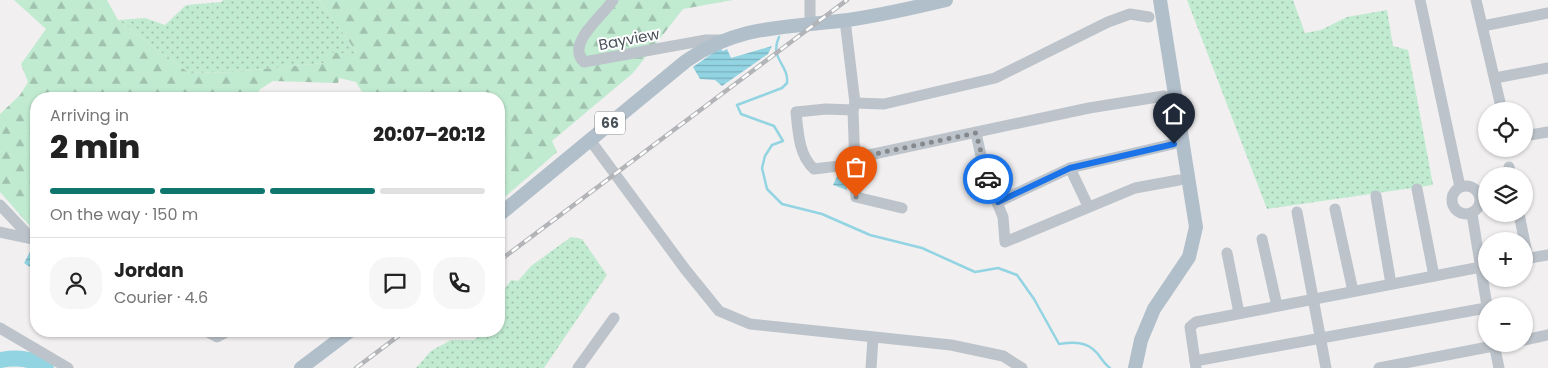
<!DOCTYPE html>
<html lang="en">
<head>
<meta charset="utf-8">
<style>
  :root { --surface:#fff; --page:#f6f6f6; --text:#222; --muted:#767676; --line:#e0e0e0; --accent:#0f766e }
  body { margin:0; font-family:Poppins,sans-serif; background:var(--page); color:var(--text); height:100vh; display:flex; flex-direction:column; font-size:19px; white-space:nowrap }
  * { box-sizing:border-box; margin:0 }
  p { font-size:16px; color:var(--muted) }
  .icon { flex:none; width:28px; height:28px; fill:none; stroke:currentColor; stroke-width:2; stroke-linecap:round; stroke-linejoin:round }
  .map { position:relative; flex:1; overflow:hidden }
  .drawer { position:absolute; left:30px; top:92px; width:475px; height:245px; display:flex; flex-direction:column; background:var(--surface); border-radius:20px; box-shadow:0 1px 4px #0004 }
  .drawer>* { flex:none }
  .buttons { position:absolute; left:1478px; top:102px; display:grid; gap:10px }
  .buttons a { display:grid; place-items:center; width:55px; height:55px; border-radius:50%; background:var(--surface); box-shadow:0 1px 4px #0004; font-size:25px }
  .pin { position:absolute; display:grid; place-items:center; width:42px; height:42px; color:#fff; margin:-51px -21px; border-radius:50% 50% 50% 0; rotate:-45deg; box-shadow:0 0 5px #0007 }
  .pin .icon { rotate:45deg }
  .courier { position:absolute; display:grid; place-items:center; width:50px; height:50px; margin:-25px; border:4px solid #1a73e8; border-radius:50%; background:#fff; color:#222; box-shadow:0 1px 6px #0007 }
  .headline em { font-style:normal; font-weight:800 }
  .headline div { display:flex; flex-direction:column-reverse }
  .headline { display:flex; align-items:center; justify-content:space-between; height:85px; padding:0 20px }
  h1 { font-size:32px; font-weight:800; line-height:38px }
  .bar { display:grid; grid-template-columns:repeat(4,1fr); gap:8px 5px; align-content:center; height:60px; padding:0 20px }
  .bar i { height:6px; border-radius:4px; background:var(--line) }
  .bar .on { background:var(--accent) }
  .bar p { grid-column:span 4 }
  .line { display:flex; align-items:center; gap:12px; padding:0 20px; border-top:1px solid var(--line) }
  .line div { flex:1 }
  .round { display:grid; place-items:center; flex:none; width:52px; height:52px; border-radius:20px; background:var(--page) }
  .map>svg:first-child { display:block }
  .grass { fill:url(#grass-dots) }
  .forest { fill:url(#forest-firs) }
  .water { fill:url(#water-rules) }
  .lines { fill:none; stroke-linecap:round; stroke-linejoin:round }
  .stream { stroke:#93d4e3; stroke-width:2.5 }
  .river { stroke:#93d4e3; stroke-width:16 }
  .minor { stroke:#bcc3ca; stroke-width:11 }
  .major { stroke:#b1bfcb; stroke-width:14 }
  .rail-casing { stroke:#b2b4b8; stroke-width:4.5 }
  .rail { stroke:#fff; stroke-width:2.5; stroke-dasharray:8; stroke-linecap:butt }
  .done { stroke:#84898e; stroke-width:5; stroke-dasharray:0 9 }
  .route { stroke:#1a73e8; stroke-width:6 }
  .labels { text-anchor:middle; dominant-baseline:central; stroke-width:4; stroke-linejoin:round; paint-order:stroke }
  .shield { fill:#fff; stroke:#80868c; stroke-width:1 }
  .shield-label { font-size:14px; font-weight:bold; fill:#49525a }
  .street-label { font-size:15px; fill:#49525a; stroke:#fff }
</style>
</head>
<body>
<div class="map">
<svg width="1548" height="368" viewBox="0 0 1548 368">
  <defs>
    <pattern id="grass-dots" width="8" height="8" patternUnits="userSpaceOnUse" patternTransform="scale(1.25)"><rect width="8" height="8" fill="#c1ebd1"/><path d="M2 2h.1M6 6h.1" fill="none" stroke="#9fc1ad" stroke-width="1.8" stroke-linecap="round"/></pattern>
    <pattern id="forest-firs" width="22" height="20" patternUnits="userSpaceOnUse" patternTransform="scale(1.25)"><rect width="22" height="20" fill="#c1ebd1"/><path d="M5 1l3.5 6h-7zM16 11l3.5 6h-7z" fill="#9fc1ad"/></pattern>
    <pattern id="water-rules" width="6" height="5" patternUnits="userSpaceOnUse" patternTransform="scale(1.25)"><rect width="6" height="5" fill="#93d4e3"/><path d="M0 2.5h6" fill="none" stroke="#7aafbb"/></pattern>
  </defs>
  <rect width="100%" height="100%" fill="#f1efef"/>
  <g class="grass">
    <polygon points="223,0 319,0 358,54 329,53 324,63 233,72 189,73 118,20 145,18 165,25 186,5 222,2"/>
    <polygon points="1187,0 1293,0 1305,33 1321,30 1347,17 1387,10 1393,46 1408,50 1433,185 1267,209"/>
    <polygon points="571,237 582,239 607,275 544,368 416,368 431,351 451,340 474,340 485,331 499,331 499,297 511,280 518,281 531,266"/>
  </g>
  <polygon class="forest" points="14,0 107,0 118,20 189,73 234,72 324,63 328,52 358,54 319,0 733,0 683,9 633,73 552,141 557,152 499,202 499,99 388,99 388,95 362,92 356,82 339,78 338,83 273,81 259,90 259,99 36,99 36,233 0,192 0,114 20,95 28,82 21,64 46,29"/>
  <g class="water">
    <polygon points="772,46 768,54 722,86 715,80 700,79 693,67 720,48 723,51 727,49 731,58"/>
    <polygon points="840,170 846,172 847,190 833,185"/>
    <polygon points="31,250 36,253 30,267 24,263"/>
  </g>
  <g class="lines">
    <path class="stream" d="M 779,37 C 769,59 789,64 787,83 L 782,88 L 737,105 L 741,114 L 774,126 L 783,141 L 772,145 L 765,156 L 762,168 L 767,189 L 782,204 L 822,214 L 870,235 L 922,248 L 975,272 L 998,268 L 1017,275 L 1034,299 L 1059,344 C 1073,342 1087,341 1097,353 C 1102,359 1104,364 1110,368"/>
    <path class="river" d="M 0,360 C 18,357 31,358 46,368"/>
    <g class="minor">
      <path d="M 613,0 C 603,16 565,44 584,62 L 706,40 L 724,40"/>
      <polyline points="1420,0 1460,187"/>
      <polyline points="1476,0 1502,111"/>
      <polyline points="845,20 855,103 853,110 856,197 902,208"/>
      <polyline points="810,24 810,0"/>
      <polyline points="1483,26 1548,13"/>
      <polyline points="1495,78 1548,68"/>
      <polyline points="855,103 884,104 995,78 1108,22 1130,14 1149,17"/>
      <path d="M 853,110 L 826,109 L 796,112 C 798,132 799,156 814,169 L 855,164"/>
      <polyline points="976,133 985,174 1003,217 1005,242 1135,188 1179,180"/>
      <polyline points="1524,136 1548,132"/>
      <polyline points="590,140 685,269 719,311 750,324 951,345 1003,356 1022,368"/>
      <polyline points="855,158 1089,108 1164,96"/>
      <polyline points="1509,167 1511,176"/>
      <polyline points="1070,168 1088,206"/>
      <circle cx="1466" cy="200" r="14"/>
      <polyline points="1417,189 1434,276"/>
      <polyline points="1376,196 1391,284"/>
      <polyline points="998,202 1070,168 1173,144"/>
      <polyline points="0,205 32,239"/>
      <polyline points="1335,209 1353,291"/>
      <polyline points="1297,212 1326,368"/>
      <polyline points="1472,214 1487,306"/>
      <polyline points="1519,214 1528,258"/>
      <polyline points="0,232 32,239"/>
      <polyline points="1262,239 1277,306"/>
      <polyline points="1227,253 1239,313"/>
      <polyline points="1524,259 1548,255"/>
      <polyline points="0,328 68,368"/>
      <polyline points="206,331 217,337 228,331"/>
      <polyline points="1524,340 1548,335"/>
      <polyline points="1494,344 1499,368"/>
      <polyline points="1195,361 1486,308"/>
      <polyline points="578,368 614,318"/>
      <polyline points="871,368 873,338"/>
      <polyline points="1196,368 1190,327 1196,322 1486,266"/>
      <polyline points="1379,368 1504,344"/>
    </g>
    <g class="major">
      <path d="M 499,215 L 686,61 C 739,24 787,28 848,20 C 881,15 913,8 946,0"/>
      <polyline points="301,368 350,331"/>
      <polyline points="1135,368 1141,340 1154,309 1189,257 1196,227 1160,0"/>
    </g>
    <g class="rail-casing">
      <g id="rail">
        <polyline points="499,261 847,0"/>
        <polyline points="356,368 405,331"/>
      </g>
    </g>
    <use href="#rail" class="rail"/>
  </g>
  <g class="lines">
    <polyline class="done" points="856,197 855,158 976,133 988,179"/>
    <polyline class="route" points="988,179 998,202 1070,168 1174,144"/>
  </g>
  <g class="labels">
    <rect class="shield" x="595" y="111.5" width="30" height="23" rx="4"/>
    <g class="shield-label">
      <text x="610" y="123">66</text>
    </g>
    <g class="street-label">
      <text transform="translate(629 39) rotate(-11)">Bayview</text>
    </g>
  </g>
</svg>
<div class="buttons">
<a><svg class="icon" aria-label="locate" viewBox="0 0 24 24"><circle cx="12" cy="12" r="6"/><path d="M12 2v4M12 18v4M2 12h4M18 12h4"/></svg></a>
<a><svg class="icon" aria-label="layers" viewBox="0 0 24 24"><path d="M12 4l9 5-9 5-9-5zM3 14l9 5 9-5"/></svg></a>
<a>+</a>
<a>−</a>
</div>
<div class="pin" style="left:856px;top:197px;background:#ea580c"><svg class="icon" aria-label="bag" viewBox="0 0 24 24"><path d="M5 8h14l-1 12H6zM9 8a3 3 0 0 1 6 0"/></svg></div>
<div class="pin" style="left:1174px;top:144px;background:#1f2937"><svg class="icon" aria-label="home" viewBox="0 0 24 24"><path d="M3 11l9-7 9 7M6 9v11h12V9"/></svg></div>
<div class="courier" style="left:988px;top:179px"><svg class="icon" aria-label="car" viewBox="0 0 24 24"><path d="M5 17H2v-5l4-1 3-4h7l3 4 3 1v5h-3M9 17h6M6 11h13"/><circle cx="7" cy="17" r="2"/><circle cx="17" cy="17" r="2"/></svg></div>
<section class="drawer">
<div class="headline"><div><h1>2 min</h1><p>Arriving in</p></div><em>20:07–20:12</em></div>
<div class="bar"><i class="on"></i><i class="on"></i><i class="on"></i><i></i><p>On the way · 150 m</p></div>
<div class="line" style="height:90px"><a class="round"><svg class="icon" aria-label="person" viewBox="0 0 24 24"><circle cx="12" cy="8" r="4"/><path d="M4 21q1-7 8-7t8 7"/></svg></a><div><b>Jordan</b><p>Courier · 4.6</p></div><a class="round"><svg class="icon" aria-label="chat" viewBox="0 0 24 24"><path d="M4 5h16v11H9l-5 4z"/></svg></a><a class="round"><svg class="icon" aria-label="phone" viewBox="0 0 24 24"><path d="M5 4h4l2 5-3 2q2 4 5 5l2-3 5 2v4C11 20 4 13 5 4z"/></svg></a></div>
</section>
</div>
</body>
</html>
